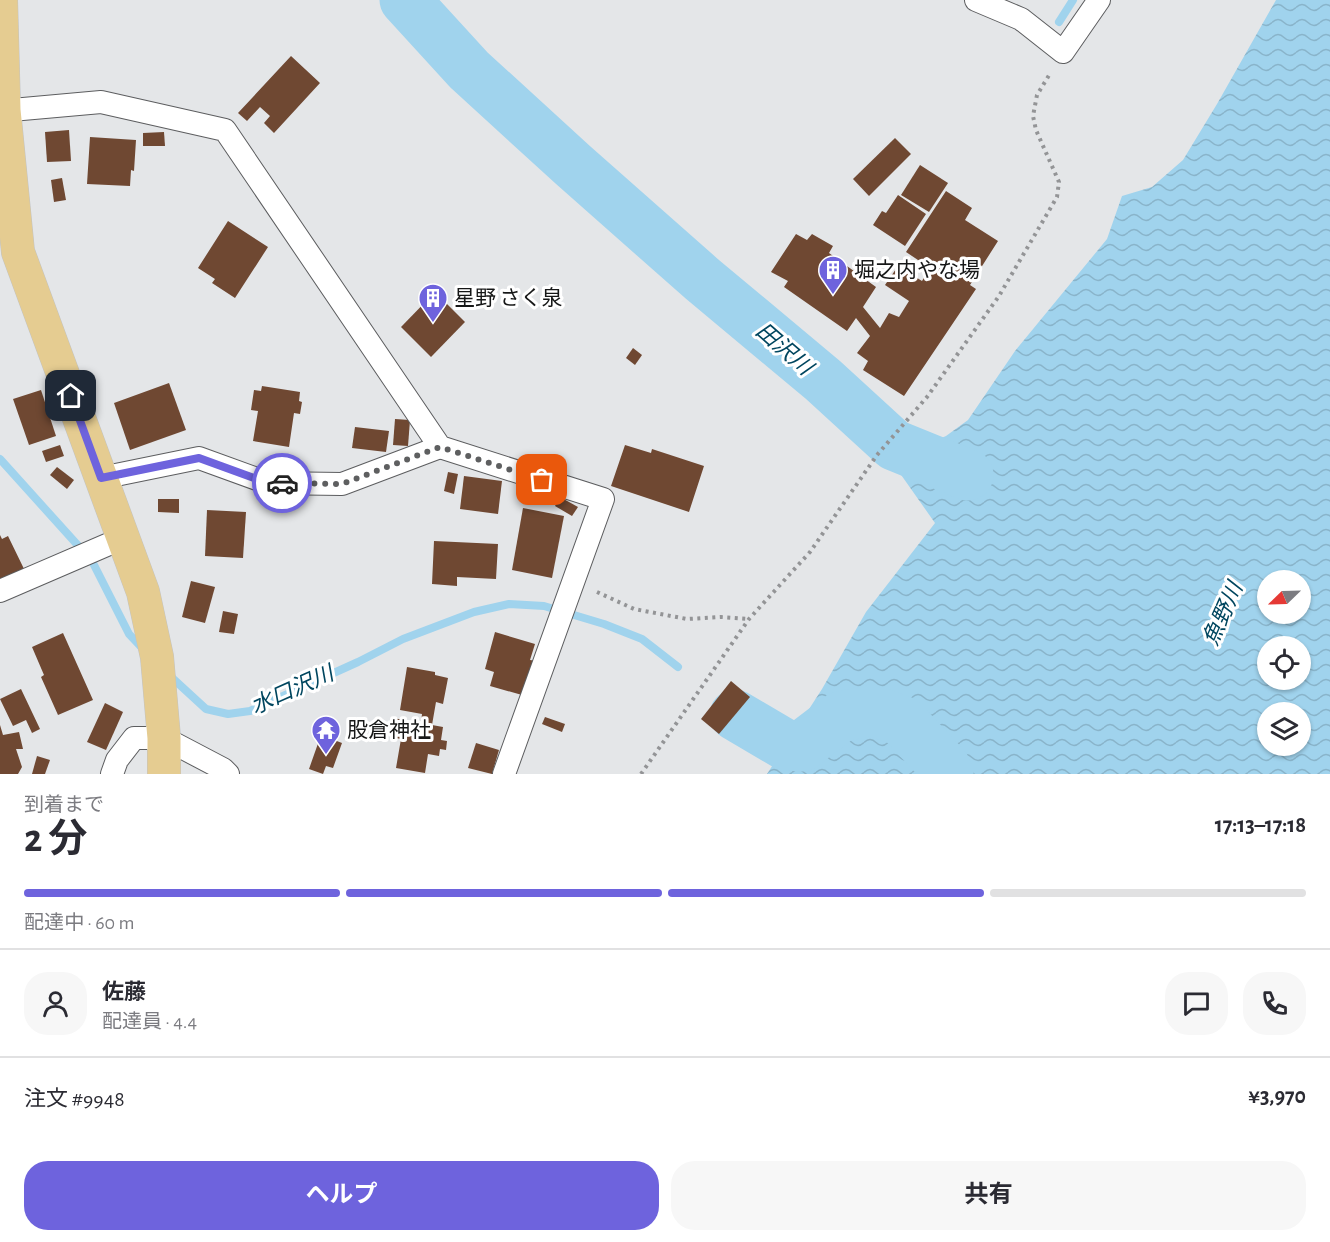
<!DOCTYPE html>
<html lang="ja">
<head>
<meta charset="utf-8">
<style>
  :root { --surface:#fff; --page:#f7f7f7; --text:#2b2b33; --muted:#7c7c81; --line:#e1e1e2; --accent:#6e63dd }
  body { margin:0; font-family:"Alegreya Sans","Noto Sans JP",sans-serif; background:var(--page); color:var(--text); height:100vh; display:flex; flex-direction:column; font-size:22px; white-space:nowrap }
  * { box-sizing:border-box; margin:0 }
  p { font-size:20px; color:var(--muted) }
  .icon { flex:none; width:33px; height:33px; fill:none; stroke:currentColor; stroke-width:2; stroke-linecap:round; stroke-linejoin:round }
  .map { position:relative; height:774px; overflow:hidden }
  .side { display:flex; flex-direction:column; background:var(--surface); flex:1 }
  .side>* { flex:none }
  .needle { width:39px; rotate:247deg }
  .tools { position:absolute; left:1257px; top:570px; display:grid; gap:12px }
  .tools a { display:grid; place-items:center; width:54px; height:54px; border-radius:50%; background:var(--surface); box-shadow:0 2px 4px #0004; font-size:30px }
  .pin { position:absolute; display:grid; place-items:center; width:51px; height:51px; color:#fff; margin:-26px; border-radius:12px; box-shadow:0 3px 9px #0006 }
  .courier { position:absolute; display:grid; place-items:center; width:60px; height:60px; margin:-30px; border:4px solid #6e63dd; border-radius:50%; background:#fff; color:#222; box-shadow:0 2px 8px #0007 }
  .headline em { font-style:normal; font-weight:700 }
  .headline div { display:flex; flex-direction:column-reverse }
  .headline { display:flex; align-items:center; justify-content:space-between; height:102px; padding:0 24px }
  h1 { font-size:39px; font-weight:700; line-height:45px }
  .bar { display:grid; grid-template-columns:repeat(4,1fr); gap:9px 6px; align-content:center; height:72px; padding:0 24px }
  .bar i { height:8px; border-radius:4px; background:var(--line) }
  .bar .current { background:var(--accent) }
  .bar p { grid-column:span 4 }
  .line { display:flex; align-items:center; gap:15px; padding:0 24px; border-top:2px solid var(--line) }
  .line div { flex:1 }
  .round { display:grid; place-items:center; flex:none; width:63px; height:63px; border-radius:24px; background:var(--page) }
  .button { display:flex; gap:12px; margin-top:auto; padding:12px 24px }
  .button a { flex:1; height:69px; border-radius:24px; background:var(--accent); color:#fff; font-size:24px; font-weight:700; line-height:69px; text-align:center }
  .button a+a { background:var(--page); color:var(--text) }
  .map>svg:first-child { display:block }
  .water { fill:url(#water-waves); fill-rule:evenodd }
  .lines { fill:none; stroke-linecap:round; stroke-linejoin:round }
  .stream { stroke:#a0d3ed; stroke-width:8 }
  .river { stroke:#a0d3ed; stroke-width:51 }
  .building { fill:#6f4832 }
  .minor-casing { stroke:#5c5d5f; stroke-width:24 }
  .primary-casing { stroke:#c2c3c3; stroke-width:34 }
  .path { stroke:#939496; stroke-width:4; stroke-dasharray:3 4.5; stroke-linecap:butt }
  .minor { stroke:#fff; stroke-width:22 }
  .primary { stroke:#e5cc91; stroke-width:33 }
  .done { stroke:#5e5f60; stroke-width:6; stroke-dasharray:0 10.8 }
  .route { stroke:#6e63dd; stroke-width:8 }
  .labels { text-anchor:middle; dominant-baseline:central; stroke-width:6; stroke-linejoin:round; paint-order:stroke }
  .poi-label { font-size:21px; fill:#161717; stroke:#fff; text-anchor:start }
  .water-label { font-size:22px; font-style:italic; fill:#00465f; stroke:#fff }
</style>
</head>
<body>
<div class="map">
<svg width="1330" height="774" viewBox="0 0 1330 774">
  <defs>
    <pattern id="water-waves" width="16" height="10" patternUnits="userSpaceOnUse" patternTransform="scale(1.5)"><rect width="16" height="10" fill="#a0d3ed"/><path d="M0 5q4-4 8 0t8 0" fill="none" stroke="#89b4ca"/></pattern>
  </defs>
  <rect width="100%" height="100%" fill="#e4e6e8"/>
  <path class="water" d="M 1276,0 L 1330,0 L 1330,774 L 767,774 L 822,689 L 866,612 L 935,523 L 892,462 L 910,439 L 932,442 L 946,436 L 968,420 L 1015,351 L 1107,239 L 1122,196 L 1152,187 L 1183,160 L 1217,104 ZM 1268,580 L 1300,580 L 1300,614 L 1268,614 ZM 1268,646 L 1300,646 L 1300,680 L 1268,680 ZM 1268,712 L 1300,712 L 1300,746 L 1268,746 Z"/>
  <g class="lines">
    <g class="stream">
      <polyline points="1059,22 1073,0"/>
      <polyline points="0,459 92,561 129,634 145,651"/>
      <polyline points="169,675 206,709 228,714 250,711 358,662 403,639 474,612 509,604 544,606 604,624 642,639 678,667"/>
    </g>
    <g class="river">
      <polyline points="405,0 469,70 573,165 702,279 823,380 894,445 968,475"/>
      <polyline points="735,715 786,745 802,746 840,717 871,710 902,721 945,767 948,774"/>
    </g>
  </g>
  <g class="building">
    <polygon points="291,56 320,83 274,133 264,123 270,116 260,107 247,121 238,113"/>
    <polygon points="69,130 71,161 47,162 45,132"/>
    <polygon points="164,132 165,146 143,146 143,133"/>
    <polygon points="90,137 136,140 134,171 131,170 130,186 87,184"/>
    <polygon points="895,138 911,154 869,196 853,179"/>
    <polygon points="920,165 948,183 929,212 901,195"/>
    <polygon points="62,178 66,200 54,202 51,180"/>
    <polygon points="946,191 972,208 965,220 998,241 970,285 976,289 904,396 863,370 868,361 857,353 870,336 856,318 847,331 784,287 788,281 771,272 796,234 807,240 812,234 833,246 829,253 876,287 863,307 880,328 889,313 899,317 909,301 885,285 898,266 922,281 930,268 906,252"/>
    <polygon points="898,195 926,214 905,246 873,225 882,211 886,213"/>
    <polygon points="228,221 268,247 235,298 212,283 215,279 198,268"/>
    <polygon points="435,292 465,322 431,357 401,327"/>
    <polygon points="633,348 642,355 635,365 626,358"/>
    <polygon points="169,383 186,430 130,450 114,403"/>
    <polygon points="262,386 300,392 299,401 302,402 300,414 294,413 289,447 253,441 258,411 251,410 254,390 261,391"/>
    <polygon points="41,390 56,436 29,445 13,399"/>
    <polygon points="395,419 410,420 408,446 393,445"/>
    <polygon points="355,427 389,431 386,452 352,448"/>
    <polygon points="60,445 64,456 46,462 42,451"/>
    <polygon points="625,445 651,453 652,449 704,466 689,512 611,486"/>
    <polygon points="57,467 74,480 67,489 50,475"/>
    <polygon points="448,472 458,474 454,494 444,491"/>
    <polygon points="464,476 502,481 498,514 460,509"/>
    <polygon points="560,497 578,507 572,516 555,506"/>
    <polygon points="158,499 179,499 179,513 158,512"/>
    <polygon points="523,508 564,516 552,578 512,570"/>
    <polygon points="207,510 246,512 243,558 205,556"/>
    <polygon points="0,535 2,539 8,536 25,571 0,583"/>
    <polygon points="434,541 498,544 496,579 457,577 457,586 432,584"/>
    <polygon points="191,581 215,587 205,623 182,617"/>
    <polygon points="223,611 238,614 234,634 219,632"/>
    <polygon points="495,632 535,644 530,660 536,661 529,697 490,686 494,672 485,669"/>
    <polygon points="63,633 93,700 58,715 41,677 44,675 32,647"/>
    <polygon points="407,667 435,672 435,675 448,678 443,704 436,702 432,725 443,727 441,740 447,741 446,750 440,749 439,756 428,754 425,773 396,768 401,739 390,737 393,718 421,723 422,714 400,710"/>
    <polygon points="731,681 750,697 719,734 701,719"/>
    <polygon points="21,689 40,729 32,733 26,720 13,726 0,699"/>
    <polygon points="105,703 123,712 106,750 87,742"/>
    <polygon points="545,717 565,724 562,732 542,724"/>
    <polygon points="0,725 3,735 19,732 23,749 16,749 22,767 18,774 0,774"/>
    <polygon points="321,735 342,743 333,768 326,766 323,774 309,769"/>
    <polygon points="476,743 499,750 492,774 468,768"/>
    <polygon points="37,756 50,760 45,774 32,774"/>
  </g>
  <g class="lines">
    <g class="minor-casing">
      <g id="minor">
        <polyline points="976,0 1021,19 1063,52 1099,0"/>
        <polyline points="0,111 101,102 225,130 440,447 603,499 504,774"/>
        <polyline points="101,478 199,458 268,483 342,484 440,447"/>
        <polyline points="0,591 123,538"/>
        <polyline points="112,774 117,760 134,738 164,738 223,769 228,774"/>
      </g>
    </g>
    <g class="primary-casing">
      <polyline id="primary" points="1,0 4,110 18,252 143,592 157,657 164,738 164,774"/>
    </g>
    <g class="path">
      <polyline points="597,592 634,609 687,619 721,617 749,619"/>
      <polyline points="641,774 749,619 810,552 877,455 927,397 999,296 1057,197 1059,182 1036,130 1033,116 1037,95 1051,72"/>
    </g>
    <use href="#minor" class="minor"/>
    <use href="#primary" class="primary"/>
  </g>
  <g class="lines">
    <polyline class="done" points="282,483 342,484 440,447 542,480"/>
    <polyline class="route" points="71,396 101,478 199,458 268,483 282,483"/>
  </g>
  <defs>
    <g id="building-pin" transform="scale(1.5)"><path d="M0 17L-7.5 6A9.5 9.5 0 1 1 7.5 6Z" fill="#6e63dd" stroke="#fff"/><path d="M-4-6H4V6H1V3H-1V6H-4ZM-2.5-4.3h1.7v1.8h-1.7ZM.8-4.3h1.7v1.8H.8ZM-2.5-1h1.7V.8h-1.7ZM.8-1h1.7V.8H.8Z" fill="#fff"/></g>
    <g id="temple-pin" transform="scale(1.5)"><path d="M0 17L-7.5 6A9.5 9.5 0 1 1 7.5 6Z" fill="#6e63dd" stroke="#fff"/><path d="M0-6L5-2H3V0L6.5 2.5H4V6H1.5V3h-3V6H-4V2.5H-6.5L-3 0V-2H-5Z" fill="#fff"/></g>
  </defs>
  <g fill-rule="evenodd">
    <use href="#building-pin" x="833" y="270"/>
    <use href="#building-pin" x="433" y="298"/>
    <use href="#temple-pin" x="326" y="730"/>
  </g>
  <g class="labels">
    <g class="poi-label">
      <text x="854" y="270">堀之内やな場</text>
      <text x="454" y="298">星野 さく泉</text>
      <text x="347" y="730">股倉神社</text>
    </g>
    <g class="water-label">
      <text transform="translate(784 349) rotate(41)">田沢川</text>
      <text transform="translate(1223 614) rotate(-66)">魚野川</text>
      <text transform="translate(292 690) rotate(-24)">水口沢川</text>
    </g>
  </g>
</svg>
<div class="tools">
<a><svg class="needle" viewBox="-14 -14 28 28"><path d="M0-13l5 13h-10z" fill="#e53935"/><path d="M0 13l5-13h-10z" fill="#7c7c81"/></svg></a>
<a><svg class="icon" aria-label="locate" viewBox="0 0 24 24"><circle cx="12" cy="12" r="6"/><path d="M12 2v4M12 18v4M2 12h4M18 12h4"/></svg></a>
<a><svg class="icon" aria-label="layers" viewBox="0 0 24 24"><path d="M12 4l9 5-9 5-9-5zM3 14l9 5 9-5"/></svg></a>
</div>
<div class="pin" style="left:542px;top:480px;background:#ea580c"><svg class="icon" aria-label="bag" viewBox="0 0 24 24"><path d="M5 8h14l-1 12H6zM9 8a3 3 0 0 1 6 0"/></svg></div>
<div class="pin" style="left:71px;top:396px;background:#1f2937"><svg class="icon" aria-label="home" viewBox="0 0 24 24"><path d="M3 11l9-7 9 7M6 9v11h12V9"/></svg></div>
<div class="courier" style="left:282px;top:483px"><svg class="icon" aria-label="car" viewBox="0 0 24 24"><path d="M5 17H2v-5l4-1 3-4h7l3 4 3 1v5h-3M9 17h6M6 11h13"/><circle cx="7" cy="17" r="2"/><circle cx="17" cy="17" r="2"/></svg></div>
</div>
<section class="side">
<div class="headline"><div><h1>2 分</h1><p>到着まで</p></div><em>17:13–17:18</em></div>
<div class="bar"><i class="current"></i><i class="current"></i><i class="current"></i><i></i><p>配達中 · 60 m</p></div>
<div class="line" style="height:108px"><a class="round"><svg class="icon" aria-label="person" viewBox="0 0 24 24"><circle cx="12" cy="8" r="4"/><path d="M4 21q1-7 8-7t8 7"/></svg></a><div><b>佐藤</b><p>配達員 · 4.4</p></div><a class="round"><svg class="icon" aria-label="chat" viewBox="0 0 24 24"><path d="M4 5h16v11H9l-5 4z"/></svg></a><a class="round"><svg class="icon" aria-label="phone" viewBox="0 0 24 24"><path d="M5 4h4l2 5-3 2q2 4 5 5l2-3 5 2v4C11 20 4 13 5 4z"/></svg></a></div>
<div class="line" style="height:78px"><div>注文 #9948</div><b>¥3,970</b></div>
<div class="button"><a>ヘルプ</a><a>共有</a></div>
</section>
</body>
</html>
